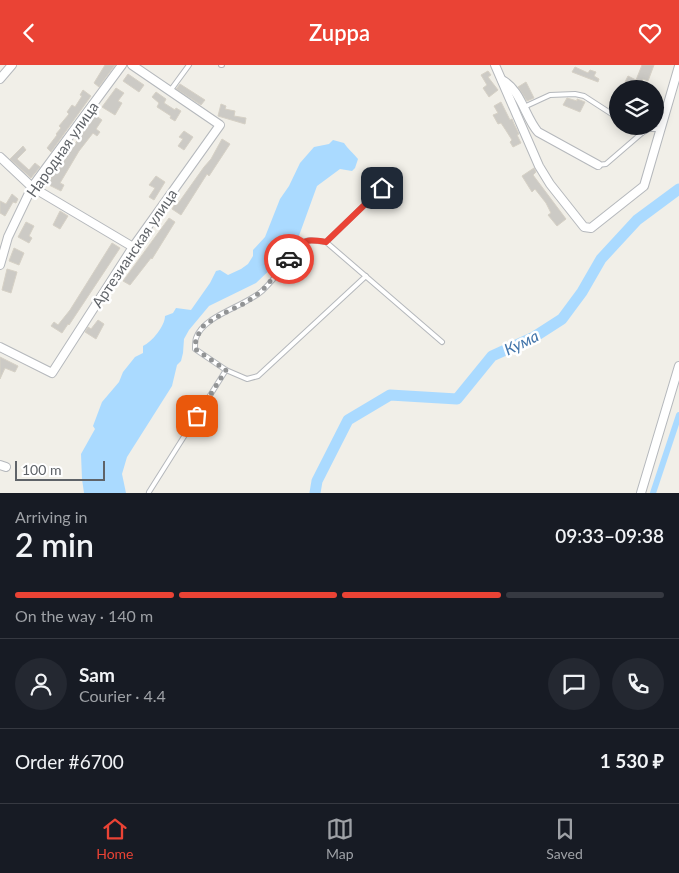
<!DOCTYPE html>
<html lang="en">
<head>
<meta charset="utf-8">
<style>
  :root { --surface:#171b24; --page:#242831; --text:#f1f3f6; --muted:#9ea1a6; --line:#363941; --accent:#ea4335 }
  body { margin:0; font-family:Lato,sans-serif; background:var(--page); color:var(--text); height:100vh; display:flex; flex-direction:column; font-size:19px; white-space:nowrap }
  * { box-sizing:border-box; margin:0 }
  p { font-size:16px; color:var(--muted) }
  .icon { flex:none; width:28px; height:28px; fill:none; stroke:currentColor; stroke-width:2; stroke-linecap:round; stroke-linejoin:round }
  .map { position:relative; height:428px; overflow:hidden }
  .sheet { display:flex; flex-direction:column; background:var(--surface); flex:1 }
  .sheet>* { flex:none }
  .fabs { position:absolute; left:609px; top:15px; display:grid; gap:10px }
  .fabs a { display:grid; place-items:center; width:55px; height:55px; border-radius:50%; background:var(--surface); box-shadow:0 2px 12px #0003; font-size:25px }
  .scale { position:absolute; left:15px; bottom:12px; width:90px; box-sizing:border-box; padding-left:5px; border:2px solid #5f6368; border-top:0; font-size:14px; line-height:18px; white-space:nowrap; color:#5f6368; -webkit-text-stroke:4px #fff; paint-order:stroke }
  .pin { position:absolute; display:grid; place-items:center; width:42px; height:42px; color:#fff; margin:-21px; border-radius:10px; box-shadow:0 2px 8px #0006 }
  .courier { position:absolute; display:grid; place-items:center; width:50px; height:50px; margin:-25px; border:4px solid #ea4335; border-radius:50%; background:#fff; color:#222; box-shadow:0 1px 6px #0007 }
  .head em { font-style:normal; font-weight:600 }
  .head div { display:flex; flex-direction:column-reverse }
  .head { display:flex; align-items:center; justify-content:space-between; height:85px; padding:0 15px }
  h1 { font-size:32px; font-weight:600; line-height:38px }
  .bar { display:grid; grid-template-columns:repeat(4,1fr); gap:8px 5px; align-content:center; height:60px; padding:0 15px }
  .bar i { height:6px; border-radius:4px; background:var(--line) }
  .bar .current { background:var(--accent) }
  .bar p { grid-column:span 4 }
  .line { display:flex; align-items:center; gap:12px; padding:0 15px; border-top:1px solid var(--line) }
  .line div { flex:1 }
  .round { display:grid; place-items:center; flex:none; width:52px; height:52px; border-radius:26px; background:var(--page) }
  header { display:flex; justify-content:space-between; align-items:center; height:65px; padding:0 15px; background:var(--accent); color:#fff; font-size:22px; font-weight:600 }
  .tab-bar { display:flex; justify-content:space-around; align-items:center; height:70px; border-top:1px solid var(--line); background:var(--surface); font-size:14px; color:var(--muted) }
  .tab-bar a { display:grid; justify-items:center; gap:2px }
  .tab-bar .current { color:var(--accent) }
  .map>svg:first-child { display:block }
  .water { fill:#aadaff }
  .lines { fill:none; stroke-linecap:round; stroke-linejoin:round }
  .canal { stroke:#aadaff; stroke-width:6 }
  .river { stroke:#aadaff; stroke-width:11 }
  .building { fill:#cccac5; stroke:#d6d1c6 }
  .lane-casing { stroke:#b5b8bc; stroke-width:6 }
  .street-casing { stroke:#b5b8bc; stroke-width:10 }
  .lane { stroke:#fff; stroke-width:4 }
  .street { stroke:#fff; stroke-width:8 }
  .done { stroke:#929495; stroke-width:5; stroke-dasharray:0 9 }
  .route { stroke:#ea4335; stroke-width:6 }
  .labels { text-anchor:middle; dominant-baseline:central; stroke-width:5; stroke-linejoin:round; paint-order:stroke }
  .street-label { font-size:15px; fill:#5f6368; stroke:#fff }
  .water-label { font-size:16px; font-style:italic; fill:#4174aa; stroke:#fff }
</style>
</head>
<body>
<header><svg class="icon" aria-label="back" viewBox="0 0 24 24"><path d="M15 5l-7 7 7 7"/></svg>Zuppa<svg class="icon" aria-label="heart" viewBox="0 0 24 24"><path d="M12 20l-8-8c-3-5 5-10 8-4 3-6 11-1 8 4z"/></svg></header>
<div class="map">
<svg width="679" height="428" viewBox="0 0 679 428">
  <rect width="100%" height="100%" fill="#f1efe8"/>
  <path class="water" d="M 333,75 L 344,78 C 348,84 353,88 358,94 L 355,103 L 352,106 L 340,104 L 317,121 L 296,179 L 288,191 L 280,201 L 273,202 L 256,218 L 209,241 L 189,265 L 184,274 L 183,288 L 181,296 L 177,300 L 172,321 L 127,392 L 122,409 L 126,428 L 84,428 L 82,414 L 81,389 L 95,364 L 93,361 L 102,337 L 119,317 L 123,307 L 135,292 L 143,288 L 143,281 C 152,277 165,261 165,251 L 173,248 L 176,243 L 191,245 L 210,218 L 216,206 L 220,205 L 228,210 L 241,204 L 248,199 L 253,191 L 253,185 L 265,172 L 280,134 L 289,121 L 300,98 L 314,82 L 329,79 Z"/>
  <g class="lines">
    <polyline class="canal" points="653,428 679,350"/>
    <polyline class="river" points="315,428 317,416 348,355 390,330 457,334 492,291 534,272 562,254 582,227 601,194 637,155 679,124"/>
  </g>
  <g class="building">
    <polygon points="105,0 115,0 99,22 94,18"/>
    <polygon points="642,0 654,0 648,16 643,14 639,24 625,17 628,11 636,15"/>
    <polygon points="575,2 588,8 590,5 596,7 594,11 599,14 598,17 572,7"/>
    <polygon points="488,6 491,10 488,12 498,25 489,32 483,23 487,20 481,10"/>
    <polygon points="128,9 144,20 139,27 123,16"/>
    <polygon points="526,17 534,33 527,36 518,22"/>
    <polygon points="180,19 205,35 201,40 176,24"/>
    <polygon points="116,23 124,28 118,36 122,38 115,50 102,42"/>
    <polygon points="83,25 91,31 51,87 47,83 57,70 56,69 61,63 59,61 69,49 67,47 72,40 75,42 82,31 80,30"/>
    <polygon points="156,27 166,34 164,38 175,45 176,43 181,46 175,56 170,53 171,51 157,42 159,38 152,32"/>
    <polygon points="567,33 577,36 577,34 585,37 580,47 563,40"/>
    <polygon points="501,37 510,55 512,54 514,59 519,69 517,70 521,78 513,82 510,77 512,75 505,64 501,58 498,59 493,50 498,48 494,41"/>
    <polygon points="221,39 226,41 225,44 235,46 234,51 246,53 245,59 218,51"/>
    <polygon points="95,50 102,55 96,64 100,67 97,71 93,68 79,86 60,118 64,120 61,126 47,119"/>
    <polygon points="184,66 193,72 184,85 178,81 183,74 179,72"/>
    <polygon points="222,74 230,79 209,111 207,109 181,150 172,144 175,139 177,140 204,102 211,94"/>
    <polygon points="23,81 26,85 17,94 29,105 35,98 40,102 31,113 10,94"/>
    <polygon points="534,103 536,107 533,110 566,154 557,161 548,150 551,148 546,138 535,124 532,127 522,111"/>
    <polygon points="156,111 165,117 154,135 149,132 155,123 149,120"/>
    <polygon points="12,129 18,134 16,138 13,137 5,151 0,148 0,136 6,139"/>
    <polygon points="60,146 68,151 60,164 53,160"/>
    <polygon points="169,153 175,157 152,194 151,193 130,220 123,216"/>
    <polygon points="26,157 34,161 29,171 32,173 29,178 18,172"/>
    <polygon points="112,178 120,183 69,260 68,259 62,268 51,261 54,257 58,260 70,245"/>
    <polygon points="14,183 24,188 19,200 9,196"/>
    <polygon points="7,204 17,207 11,228 2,225"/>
    <polygon points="98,255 104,259 96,274 85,267 88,262 91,264"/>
    <polygon points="0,292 18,301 15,307 5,303 0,314"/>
  </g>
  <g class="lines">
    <g class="lane-casing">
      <g id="lane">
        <polyline points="221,0 222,0"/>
        <polyline points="170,26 189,0"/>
        <polyline points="524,42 550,30 575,29 584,31 618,53"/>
        <polyline points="632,61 642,68"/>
        <polyline points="598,100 606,99 642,68 649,64 661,64"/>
        <polyline points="382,123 326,177 442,277"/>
        <path d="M 326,177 L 310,175 L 302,177 C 290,193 277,212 262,226 C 244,242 204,250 196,273 C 195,276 195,281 195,284 L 226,305 L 247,314 L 258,311 L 366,211"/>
        <polyline points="149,427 226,305"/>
      </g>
    </g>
    <g class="street-casing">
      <g id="street">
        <polyline points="495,0 539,101 550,119 584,162 591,163 644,121 679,1"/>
        <polyline points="0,14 12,0"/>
        <path d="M 502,15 C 521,25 525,52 538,67 L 598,100"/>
        <polyline points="0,92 32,122 133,182"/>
        <polyline points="0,200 8,172 32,122 122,0"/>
        <polyline points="0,282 52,308 133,182 220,60 132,0"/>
        <polyline points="0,400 6,402"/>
        <polyline points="641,428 679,301"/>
      </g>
    </g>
    <use href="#lane" class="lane"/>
    <use href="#street" class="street"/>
  </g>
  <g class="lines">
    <polyline class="done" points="197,351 226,305 195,284 196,273 204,260 222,249 245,238 262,226 289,194"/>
    <path class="route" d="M 289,194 C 304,176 301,173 326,177 L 382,123"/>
  </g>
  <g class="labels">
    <g class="street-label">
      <text transform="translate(62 84) rotate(-55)">Народная улица</text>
      <text transform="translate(134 183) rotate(-56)">Артезианская улица</text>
    </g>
    <g class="water-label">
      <text transform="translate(521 277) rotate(-26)">Кума</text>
    </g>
  </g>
</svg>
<div class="fabs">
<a><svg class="icon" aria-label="layers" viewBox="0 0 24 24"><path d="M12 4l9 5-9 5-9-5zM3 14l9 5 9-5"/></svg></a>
</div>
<div class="scale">100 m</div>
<div class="pin" style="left:197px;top:351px;background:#ea580c"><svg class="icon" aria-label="bag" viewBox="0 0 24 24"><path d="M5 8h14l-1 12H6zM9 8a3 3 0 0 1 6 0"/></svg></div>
<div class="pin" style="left:382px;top:123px;background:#1f2937"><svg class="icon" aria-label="home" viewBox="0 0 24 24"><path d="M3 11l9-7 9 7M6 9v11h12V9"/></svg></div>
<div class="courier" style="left:289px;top:194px"><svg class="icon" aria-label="car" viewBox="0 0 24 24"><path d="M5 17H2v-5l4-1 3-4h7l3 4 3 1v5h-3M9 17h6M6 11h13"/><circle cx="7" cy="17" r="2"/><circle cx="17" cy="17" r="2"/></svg></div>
</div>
<section class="sheet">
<div class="head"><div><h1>2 min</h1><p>Arriving in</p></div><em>09:33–09:38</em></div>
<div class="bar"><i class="current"></i><i class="current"></i><i class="current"></i><i></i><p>On the way · 140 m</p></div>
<div class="line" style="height:90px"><a class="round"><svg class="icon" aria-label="person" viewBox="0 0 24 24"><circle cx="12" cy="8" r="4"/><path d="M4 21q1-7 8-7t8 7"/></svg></a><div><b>Sam</b><p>Courier · 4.4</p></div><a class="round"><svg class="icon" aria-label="chat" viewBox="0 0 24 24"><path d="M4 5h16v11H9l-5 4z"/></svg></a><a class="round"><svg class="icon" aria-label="phone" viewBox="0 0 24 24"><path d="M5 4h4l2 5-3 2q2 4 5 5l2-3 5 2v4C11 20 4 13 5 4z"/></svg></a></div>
<div class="line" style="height:65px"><div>Order #6700</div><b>1 530 ₽</b></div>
</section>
<nav class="tab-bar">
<a class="current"><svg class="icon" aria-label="home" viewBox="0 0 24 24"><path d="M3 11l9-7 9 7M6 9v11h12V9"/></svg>Home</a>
<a><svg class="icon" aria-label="map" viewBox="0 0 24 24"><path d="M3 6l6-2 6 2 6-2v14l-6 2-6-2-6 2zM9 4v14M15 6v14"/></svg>Map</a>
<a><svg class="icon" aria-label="saved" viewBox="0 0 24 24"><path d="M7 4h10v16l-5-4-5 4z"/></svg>Saved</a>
</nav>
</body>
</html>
